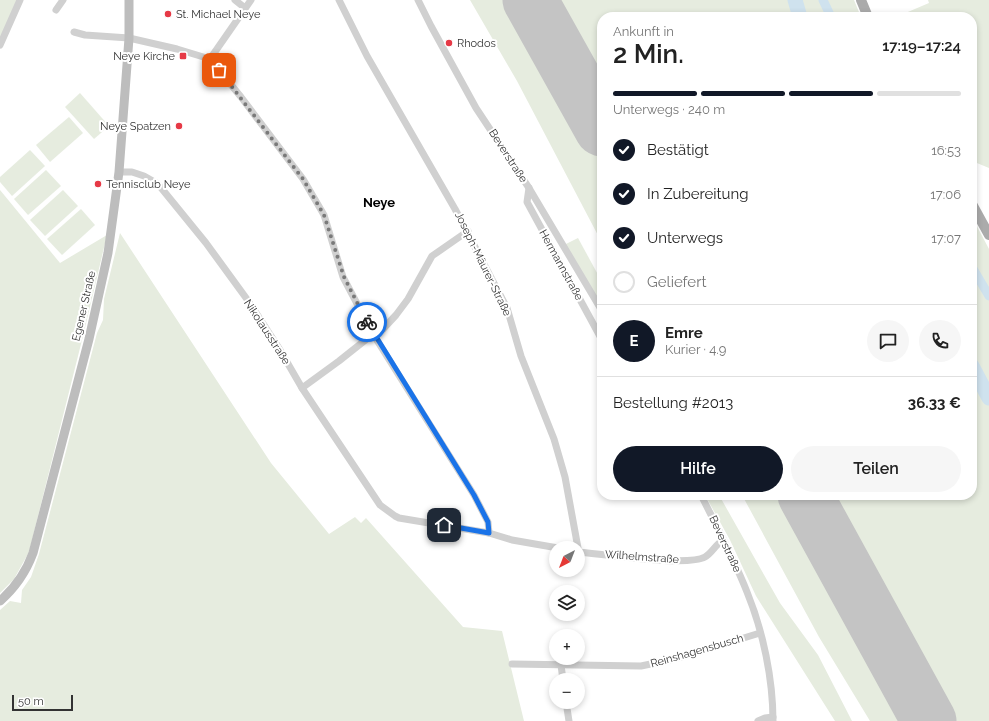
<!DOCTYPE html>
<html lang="de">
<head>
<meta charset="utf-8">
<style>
  :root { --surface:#fff; --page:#f6f6f6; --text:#222; --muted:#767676; --line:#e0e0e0; --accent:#111827 }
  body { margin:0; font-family:Raleway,sans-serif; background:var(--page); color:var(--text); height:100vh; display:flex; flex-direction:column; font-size:15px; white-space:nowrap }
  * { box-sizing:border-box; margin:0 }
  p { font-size:13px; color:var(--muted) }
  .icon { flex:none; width:22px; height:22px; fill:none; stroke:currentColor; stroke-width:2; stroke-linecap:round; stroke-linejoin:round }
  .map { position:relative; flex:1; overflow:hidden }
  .sheet { position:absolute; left:597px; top:12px; width:380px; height:488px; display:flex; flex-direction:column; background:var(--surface); border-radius:16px; box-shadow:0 2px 6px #0003 }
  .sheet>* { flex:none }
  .needle { width:26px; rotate:222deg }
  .controls { position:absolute; left:549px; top:541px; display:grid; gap:8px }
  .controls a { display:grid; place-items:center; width:36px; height:36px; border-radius:50%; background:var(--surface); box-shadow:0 2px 6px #0003; font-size:20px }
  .scale { position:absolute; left:12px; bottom:10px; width:61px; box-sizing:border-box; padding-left:4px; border:2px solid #333; border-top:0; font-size:11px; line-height:14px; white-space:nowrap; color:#333; -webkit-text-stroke:3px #fff; paint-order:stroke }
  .pin { position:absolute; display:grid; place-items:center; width:34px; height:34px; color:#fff; margin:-17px; border-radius:8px; box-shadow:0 2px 6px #0006 }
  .courier { position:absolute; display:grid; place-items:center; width:40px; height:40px; margin:-20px; border:3px solid #1a73e8; border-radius:50%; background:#fff; color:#222; box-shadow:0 1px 5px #0007 }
  .headline em { font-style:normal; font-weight:600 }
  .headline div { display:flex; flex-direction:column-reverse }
  .headline { display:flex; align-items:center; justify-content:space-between; height:68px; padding:0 16px }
  h1 { font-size:26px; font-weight:600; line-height:30px }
  .bar { display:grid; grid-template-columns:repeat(4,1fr); gap:6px 4px; align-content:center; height:48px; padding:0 16px }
  .bar i { height:5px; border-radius:3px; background:var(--line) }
  .bar .current { background:var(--accent) }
  .bar p { grid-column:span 4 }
  .line { display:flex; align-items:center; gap:10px; padding:0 16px; border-top:1px solid var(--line) }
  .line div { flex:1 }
  .round { display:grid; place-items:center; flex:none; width:42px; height:42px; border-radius:21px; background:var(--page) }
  ol { padding:0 16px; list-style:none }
  li { display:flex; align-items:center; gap:12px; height:44px }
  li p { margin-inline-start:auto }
  li .icon { padding:4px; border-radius:50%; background:var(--accent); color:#fff; stroke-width:4 }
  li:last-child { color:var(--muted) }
  li i { width:22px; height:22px; border:2px solid var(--line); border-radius:50% }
  .cta { display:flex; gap:8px; margin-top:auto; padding:8px 16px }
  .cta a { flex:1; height:46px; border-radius:24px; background:var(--accent); color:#fff; font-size:16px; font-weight:600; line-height:46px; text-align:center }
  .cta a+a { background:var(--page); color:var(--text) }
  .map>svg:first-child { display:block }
  .green { fill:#e6ecdf }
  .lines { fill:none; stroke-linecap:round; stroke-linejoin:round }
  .canal { stroke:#cfe2ee; stroke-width:9 }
  .river { stroke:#cfe2ee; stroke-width:15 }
  .runway { stroke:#c4c4c4; stroke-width:55 }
  .street { stroke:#d0d0d0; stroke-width:7 }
  .secondary { stroke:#bdbdbd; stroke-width:9 }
  .primary { stroke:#ababab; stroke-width:10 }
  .done { stroke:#7a7a7a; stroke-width:4; stroke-dasharray:0 7.2 }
  .route { stroke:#1a73e8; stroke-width:5 }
  .poi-dot { fill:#e63946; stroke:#fff; stroke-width:1.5 }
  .labels { text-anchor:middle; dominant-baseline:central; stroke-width:4; stroke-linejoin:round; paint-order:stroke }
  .poi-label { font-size:11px; fill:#333; stroke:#fff; text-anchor:start }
  .street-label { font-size:11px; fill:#333; stroke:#fff }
  .quarter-label { font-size:13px; font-weight:bold; fill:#000; stroke:#fff }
</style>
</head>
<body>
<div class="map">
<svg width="989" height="721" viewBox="0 0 989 721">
  <rect width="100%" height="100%" fill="#fff"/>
  <g class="green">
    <polygon points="0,0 20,0 0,45"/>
    <polygon points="470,0 854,0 861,17 602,17 602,243 517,81"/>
    <polygon points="928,0 989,0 989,168 972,161 972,17 896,17 929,3"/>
    <polygon points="80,93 109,126 94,139 65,107"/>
    <polygon points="69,117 83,133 50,162 36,145"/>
    <polygon points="30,150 45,166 12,196 0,182 0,177"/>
    <polygon points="46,170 61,186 28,215 14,199"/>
    <polygon points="0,190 60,263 107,235 83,336 29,552 14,579 0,593"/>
    <polygon points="63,190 78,206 45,236 30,220"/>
    <polygon points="81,209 95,225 62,255 47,239"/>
    <polygon points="972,217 989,249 989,721 870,721 819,637 742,495 972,495"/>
    <polygon points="120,233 271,463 329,534 355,517 361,523 366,518 463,627 502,631 524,721 0,721 0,610 10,601 21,603 22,590 31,577 39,554 97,333 103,320 104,299"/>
    <polygon points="578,238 602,282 602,311 564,245"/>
    <polygon points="705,495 719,495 780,603 818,655 852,721 835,721 756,596 730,540"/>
  </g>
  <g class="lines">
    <g class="canal">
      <polyline points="823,0 831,17"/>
      <polyline points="972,267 989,296"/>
    </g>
    <g class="river">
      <polyline points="795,0 800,17"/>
      <polyline points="972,366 989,398"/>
    </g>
    <g class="runway">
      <polyline points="530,0 602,129"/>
      <polyline points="805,495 929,721"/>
    </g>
    <g class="street">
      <polyline points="235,0 245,8"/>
      <polyline points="339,0 367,56 455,209 507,308 521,356 554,439 565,477 578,548"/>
      <polyline points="418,0 431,26 476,108 529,188 602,311"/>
      <polyline points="56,10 63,0"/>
      <polyline points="74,32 85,35 129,38 177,49 210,59 241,97 303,179 324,215 343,277 373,334 474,495 488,522 489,533"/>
      <polyline points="0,45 20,0"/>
      <polyline points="210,59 251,0"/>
      <polyline points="119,172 132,172 144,176 158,184 206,243 249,302 280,350 302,388 380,505 395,516 399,518 489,533 512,540 558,548"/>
      <polyline points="529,188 527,202 602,340"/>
      <polyline points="302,388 339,361 373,334 383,329 396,315 408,299 432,256 468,231"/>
      <path d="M 701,495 C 717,527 734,559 747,592 C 763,631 773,679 773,721"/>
      <path d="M 578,552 C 602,554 687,567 705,557 C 712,553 716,544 723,540"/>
      <polyline points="512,664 641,666 675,659 760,633"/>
      <polyline points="561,665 563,680"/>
      <polyline points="566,702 569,721"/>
      <polyline points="758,721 765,718 773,717"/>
    </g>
    <path class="secondary" d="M 0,601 C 16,587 26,572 33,553 L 89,339 L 108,253 L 119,172 L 129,38 L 129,0"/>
    <g class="primary">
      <polyline points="861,0 868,17"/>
      <polyline points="972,204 989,235"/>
    </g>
  </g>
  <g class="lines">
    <polyline class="done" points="219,70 303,179 324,215 344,277 367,322"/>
    <polyline class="route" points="367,322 474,495 488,522 489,533 444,525"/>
  </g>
  <g class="poi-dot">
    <circle cx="168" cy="14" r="4"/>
    <circle cx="449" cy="43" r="4"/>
    <rect x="179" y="52" width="8" height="8" rx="2"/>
    <circle cx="179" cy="126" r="4"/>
    <circle cx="98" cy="184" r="4"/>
  </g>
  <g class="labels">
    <g class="poi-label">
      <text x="176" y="14">St. Michael Neye</text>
      <text x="457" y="43">Rhodos</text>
      <text x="175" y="56" text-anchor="end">Neye Kirche</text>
      <text x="171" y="126" text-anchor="end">Neye Spatzen</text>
      <text x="106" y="184">Tennisclub Neye</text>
    </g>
    <g class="street-label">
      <text transform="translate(508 156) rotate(57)">Beverstraße</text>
      <text transform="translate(483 264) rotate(64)">Joseph-Mäurer-Straße</text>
      <text transform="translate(561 265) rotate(61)">Hermannstraße</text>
      <text transform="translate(84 306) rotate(-77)">Egener Straße</text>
      <text transform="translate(267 332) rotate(57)">Nikolausstraße</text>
      <text transform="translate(725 544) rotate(65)">Beverstraße</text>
      <text transform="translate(642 557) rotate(4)">Wilhelmstraße</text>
      <text transform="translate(697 651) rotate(-16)">Reinshagensbusch</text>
    </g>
    <g class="quarter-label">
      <text x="379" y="202">Neye</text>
    </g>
  </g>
</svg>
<div class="controls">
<a><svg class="needle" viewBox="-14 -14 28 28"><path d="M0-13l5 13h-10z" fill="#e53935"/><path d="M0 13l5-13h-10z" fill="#767676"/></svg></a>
<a><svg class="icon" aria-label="layers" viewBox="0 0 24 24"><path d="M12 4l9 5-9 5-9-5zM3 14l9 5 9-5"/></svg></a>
<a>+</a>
<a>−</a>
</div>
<div class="scale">50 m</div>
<div class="pin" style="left:219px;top:70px;background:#ea580c"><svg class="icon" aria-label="bag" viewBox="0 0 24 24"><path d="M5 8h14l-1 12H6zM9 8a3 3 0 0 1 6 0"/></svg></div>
<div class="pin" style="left:444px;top:525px;background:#1f2937"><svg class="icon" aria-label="home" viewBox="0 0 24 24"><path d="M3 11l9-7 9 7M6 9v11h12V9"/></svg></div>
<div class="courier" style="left:367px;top:322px"><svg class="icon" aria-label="bike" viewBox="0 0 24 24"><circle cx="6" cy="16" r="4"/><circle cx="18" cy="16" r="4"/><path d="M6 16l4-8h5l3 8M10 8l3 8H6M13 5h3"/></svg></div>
<section class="sheet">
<div class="headline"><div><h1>2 Min.</h1><p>Ankunft in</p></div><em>17:19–17:24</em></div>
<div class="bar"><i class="current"></i><i class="current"></i><i class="current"></i><i></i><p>Unterwegs · 240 m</p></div>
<ol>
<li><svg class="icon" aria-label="check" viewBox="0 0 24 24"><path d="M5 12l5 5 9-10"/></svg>Bestätigt<p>16:53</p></li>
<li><svg class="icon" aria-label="check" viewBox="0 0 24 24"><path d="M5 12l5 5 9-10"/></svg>In Zubereitung<p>17:06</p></li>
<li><svg class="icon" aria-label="check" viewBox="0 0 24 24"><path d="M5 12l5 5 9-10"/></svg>Unterwegs<p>17:07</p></li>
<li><i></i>Geliefert</li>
</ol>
<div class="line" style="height:72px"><b class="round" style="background:var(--accent);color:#fff">E</b><div><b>Emre</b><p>Kurier · 4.9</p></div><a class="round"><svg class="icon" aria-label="chat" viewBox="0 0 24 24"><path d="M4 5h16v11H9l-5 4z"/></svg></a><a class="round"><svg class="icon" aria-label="phone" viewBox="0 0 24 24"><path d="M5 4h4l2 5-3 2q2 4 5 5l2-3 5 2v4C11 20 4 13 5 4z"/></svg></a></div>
<div class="line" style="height:52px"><div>Bestellung #2013</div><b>36.33 €</b></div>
<div class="cta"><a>Hilfe</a><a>Teilen</a></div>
</section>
</div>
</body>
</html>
